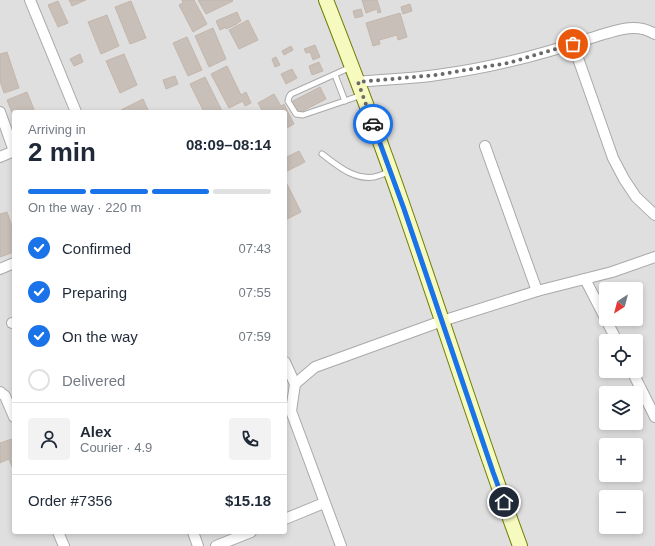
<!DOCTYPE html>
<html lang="en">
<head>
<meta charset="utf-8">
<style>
  :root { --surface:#fff; --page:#f2f2f3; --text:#1f2937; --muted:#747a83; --line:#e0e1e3; --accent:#1a73e8 }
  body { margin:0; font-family:Arial,sans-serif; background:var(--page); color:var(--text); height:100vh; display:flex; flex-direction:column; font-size:15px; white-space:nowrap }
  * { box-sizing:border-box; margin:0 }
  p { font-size:13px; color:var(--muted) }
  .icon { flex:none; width:22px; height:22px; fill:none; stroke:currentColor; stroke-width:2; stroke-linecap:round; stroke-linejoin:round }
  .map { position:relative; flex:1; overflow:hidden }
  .sheet { position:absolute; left:12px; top:110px; width:275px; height:424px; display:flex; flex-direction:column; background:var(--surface); border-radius:4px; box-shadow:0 2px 6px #0003 }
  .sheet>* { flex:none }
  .needle { width:26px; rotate:216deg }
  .fabs { position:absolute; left:599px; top:282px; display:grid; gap:8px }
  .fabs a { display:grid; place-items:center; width:44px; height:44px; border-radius:4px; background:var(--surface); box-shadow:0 2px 6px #0003; font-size:20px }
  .pin { position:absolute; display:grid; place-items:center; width:34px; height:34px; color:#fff; margin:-17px; border:2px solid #fff; border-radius:50%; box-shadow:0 1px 4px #0007 }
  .courier { position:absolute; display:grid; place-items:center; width:40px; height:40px; margin:-20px; border:3px solid #1a73e8; border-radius:50%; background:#fff; color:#222; box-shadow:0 1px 5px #0007 }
  .overview em { font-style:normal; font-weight:800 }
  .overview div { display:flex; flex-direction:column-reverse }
  .overview { display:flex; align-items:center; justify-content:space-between; height:68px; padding:0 16px }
  h1 { font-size:26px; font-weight:800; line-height:30px }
  .bar { display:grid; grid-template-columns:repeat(4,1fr); gap:6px 4px; align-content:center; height:48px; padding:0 16px }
  .bar i { height:5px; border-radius:3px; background:var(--line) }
  .bar .current { background:var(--accent) }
  .bar p { grid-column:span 4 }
  .line { display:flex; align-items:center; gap:10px; padding:0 16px; border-top:1px solid var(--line) }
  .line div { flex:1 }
  .round { display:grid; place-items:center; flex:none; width:42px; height:42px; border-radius:4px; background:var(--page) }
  ol { padding:0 16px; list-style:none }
  li { display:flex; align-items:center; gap:12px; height:44px }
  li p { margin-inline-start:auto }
  li .icon { padding:4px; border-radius:50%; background:var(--accent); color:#fff; stroke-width:4 }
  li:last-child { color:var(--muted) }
  li i { width:22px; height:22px; border:2px solid var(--line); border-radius:50% }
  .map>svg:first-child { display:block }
  .residential { fill:#e0dfdf; fill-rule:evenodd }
  .building { fill:#c7bfb8; stroke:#c4b6ab }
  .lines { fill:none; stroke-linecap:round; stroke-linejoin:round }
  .service-casing { stroke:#a9a9a9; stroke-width:7 }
  .minor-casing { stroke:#a9a9a9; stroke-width:12 }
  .secondary-casing { stroke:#707d05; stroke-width:16 }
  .service { stroke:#fff; stroke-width:5 }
  .minor { stroke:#fff; stroke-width:10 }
  .secondary { stroke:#f7fabf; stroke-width:14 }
  .done { stroke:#6b6a68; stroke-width:4; stroke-dasharray:0 7.2 }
  .route { stroke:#1a73e8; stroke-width:5 }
</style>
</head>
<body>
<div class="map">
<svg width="655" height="546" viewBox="0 0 655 546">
  <rect width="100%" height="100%" fill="#f2efe9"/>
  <path class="residential" d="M 0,0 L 655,0 L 655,546 L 0,546 ZM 14,112 L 285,112 L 285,532 L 14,532 ZM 606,289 L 636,289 L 636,319 L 606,319 ZM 606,341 L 636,341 L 636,371 L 606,371 ZM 606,393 L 636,393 L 636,423 L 606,423 ZM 606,445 L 636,445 L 636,475 L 606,475 ZM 606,497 L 636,497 L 636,527 L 606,527 Z"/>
  <g class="building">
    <polygon points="69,0 86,0 72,6"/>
    <polygon points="182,0 194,0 207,24 193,32 179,5 183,3"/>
    <polygon points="198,0 232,0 233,1 206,14"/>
    <polygon points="362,0 377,0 381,12 378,13 377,9 366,13"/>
    <polygon points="58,1 68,23 58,27 48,5"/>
    <polygon points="131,1 146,38 130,44 115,7"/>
    <polygon points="410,4 412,11 403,14 401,7"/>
    <polygon points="361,9 363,16 355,18 353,11"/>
    <polygon points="237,12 241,21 237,23 237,24 226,29 226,27 220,30 216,21"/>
    <polygon points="400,13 407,37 398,40 397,35 379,40 380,44 373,46 366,23"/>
    <polygon points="107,15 119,46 101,54 88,22"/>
    <polygon points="248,20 258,40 239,49 229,30"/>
    <polygon points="213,28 226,59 209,67 195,36"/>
    <polygon points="187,37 202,70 188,76 173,43"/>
    <polygon points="315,45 320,57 313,60 310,52 306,53 304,49"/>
    <polygon points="291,46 293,50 284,55 282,51"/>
    <polygon points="7,52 19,88 4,93 0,81 0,54"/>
    <polygon points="80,54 83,62 74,66 70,59"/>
    <polygon points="124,54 137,85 120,93 106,61"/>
    <polygon points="276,57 280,65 275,67 272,59"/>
    <polygon points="319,62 323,71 312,75 309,66"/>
    <polygon points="227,66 241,95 246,92 251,103 245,106 243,101 229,108 211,74"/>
    <polygon points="292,69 297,78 286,84 281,74"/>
    <polygon points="175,76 178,84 166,89 163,80"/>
    <polygon points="205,77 222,111 221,112 204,112 190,84"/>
    <polygon points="320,87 326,99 297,114 291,102"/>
    <polygon points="27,92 35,112 14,112 14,118 7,100"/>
    <polygon points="274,94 281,106 284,104 294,124 285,129 285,112 263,112 258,103"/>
    <polygon points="143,99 149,112 122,112 121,110"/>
    <polygon points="299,151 305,162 285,172 285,158"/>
    <polygon points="285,180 301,212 287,219 285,214"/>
    <polygon points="7,212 14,232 14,252 0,257 0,214"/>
    <polygon points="12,439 14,444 14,471 9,459 0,463 0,443"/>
  </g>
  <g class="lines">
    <g class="service-casing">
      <g id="service">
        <polyline points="351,67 291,94 289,97 288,101 296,114 303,115 362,95"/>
        <polyline points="335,75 345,101"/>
        <path d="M 322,154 C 337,165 353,180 374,177 C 379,176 385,173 390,172"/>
      </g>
    </g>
    <g class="minor-casing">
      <g id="minor">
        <polyline points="30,0 76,112"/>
        <polyline points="573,44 613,158 624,179 636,197 655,215"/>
        <path d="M 358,82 C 384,79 411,79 437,75 C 490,68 541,55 591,38 C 612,32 634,21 655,34"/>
        <polyline points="0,112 14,151 0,157"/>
        <polyline points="485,146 537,291"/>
        <polyline points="0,269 14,263"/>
        <polyline points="585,279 617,341"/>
        <polyline points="12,323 14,323"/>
        <polyline points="285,362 295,384"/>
        <polyline points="632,371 655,417"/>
        <polyline points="0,392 5,396 14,417"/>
        <polyline points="285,519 324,503"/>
        <polyline points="58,532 64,546"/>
        <polyline points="193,532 198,546"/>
        <polyline points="216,546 251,532"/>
        <polyline points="341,546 291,411 295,384 315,367 442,321 537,291 612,272 655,257"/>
      </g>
    </g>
    <g class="secondary-casing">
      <path id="secondary" d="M 326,0 C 353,69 380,139 404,209 C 443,321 479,435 520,546"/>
    </g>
    <use href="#service" class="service"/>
    <use href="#minor" class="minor"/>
    <use href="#secondary" class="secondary"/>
  </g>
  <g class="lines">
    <polyline class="done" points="373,124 358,82 436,75 508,63 573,44"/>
    <polyline class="route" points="373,124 404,209 493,472 504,502"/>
  </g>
</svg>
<div class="fabs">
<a><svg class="needle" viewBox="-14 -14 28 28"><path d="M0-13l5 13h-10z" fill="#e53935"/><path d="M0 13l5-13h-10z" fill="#747a83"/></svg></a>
<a><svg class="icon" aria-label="locate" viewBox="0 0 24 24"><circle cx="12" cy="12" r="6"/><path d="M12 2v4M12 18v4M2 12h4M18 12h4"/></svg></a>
<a><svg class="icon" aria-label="layers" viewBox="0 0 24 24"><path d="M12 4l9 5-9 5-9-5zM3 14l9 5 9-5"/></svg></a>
<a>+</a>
<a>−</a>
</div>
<div class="pin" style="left:573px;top:44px;background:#ea580c"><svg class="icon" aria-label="bag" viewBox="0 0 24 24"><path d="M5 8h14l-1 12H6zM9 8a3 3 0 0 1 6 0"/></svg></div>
<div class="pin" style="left:504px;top:502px;background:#1f2937"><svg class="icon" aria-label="home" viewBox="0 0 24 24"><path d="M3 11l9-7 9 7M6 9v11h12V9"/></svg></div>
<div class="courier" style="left:373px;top:124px"><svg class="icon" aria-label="car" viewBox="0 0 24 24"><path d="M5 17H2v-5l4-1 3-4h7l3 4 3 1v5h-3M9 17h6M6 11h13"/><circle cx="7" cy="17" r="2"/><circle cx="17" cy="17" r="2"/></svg></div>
<section class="sheet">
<div class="overview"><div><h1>2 min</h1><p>Arriving in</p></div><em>08:09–08:14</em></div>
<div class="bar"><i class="current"></i><i class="current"></i><i class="current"></i><i></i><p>On the way · 220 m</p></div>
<ol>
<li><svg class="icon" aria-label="check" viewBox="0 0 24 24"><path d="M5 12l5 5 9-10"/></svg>Confirmed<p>07:43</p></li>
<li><svg class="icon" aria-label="check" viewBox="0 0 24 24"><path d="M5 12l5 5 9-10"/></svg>Preparing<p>07:55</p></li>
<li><svg class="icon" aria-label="check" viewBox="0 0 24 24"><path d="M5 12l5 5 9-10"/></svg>On the way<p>07:59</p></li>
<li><i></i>Delivered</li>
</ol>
<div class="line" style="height:72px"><a class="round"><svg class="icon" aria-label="person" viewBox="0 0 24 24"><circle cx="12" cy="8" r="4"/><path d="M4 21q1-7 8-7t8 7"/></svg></a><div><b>Alex</b><p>Courier · 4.9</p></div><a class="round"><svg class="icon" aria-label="phone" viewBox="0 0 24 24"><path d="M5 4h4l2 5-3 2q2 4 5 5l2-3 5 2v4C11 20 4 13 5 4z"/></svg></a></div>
<div class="line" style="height:52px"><div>Order #7356</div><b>$15.18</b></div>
</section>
</div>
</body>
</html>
